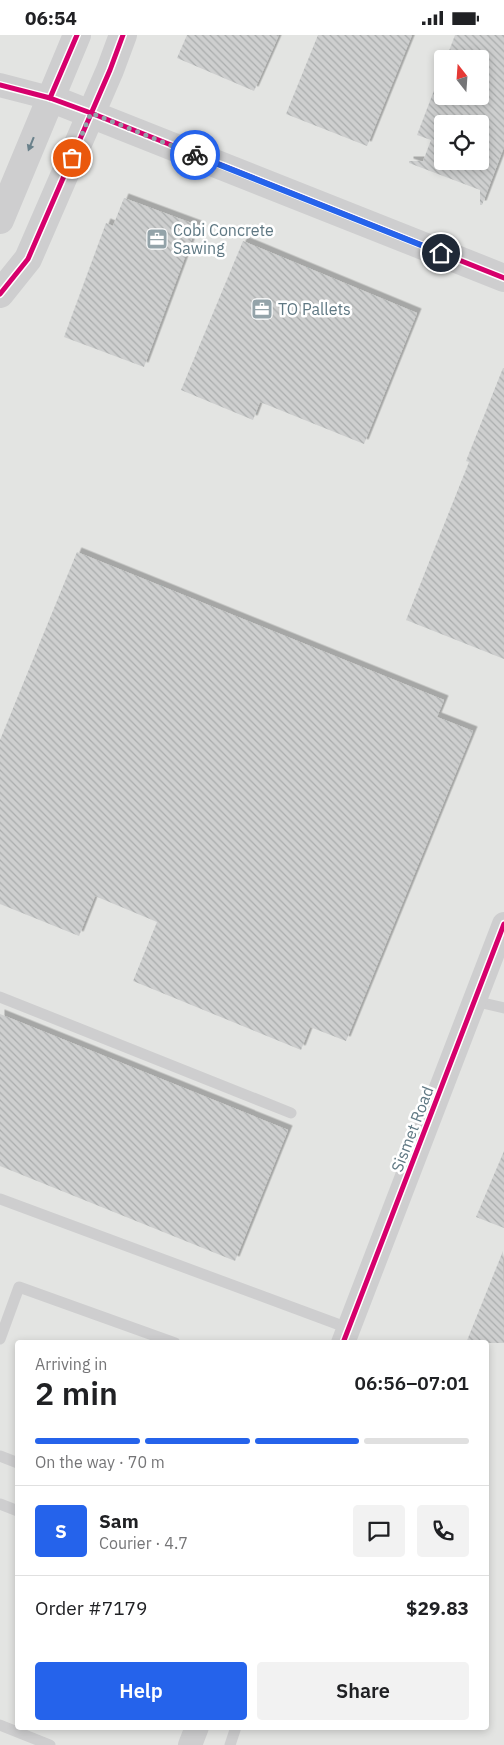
<!DOCTYPE html>
<html lang="en">
<head>
<meta charset="utf-8">
<style>
  :root { --surface:#fff; --page:#f2f2f2; --text:#202124; --muted:#757577; --line:#e0e0e0; --accent:#2563eb }
  body { margin:0; font-family:"IBM Plex Sans",sans-serif; background:var(--page); color:var(--text); height:100vh; display:flex; flex-direction:column; font-size:19px; white-space:nowrap }
  * { box-sizing:border-box; margin:0 }
  p { font-size:16px; color:var(--muted) }
  .icon { flex:none; width:28px; height:28px; fill:none; stroke:currentColor; stroke-width:2; stroke-linecap:round; stroke-linejoin:round }
  .map { position:relative; flex:1; overflow:hidden }
  .side { position:absolute; left:15px; top:1305px; width:474px; height:390px; display:flex; flex-direction:column; background:var(--surface); border-radius:5px; box-shadow:0 2px 8px #0003 }
  .side>* { flex:none }
  .needle { width:32px; rotate:343deg }
  .fabs { position:absolute; left:434px; top:15px; display:grid; gap:10px }
  .fabs a { display:grid; place-items:center; width:55px; height:55px; border-radius:5px; background:var(--surface); box-shadow:0 2px 8px #0003; font-size:25px }
  .pin { position:absolute; display:grid; place-items:center; width:42px; height:42px; color:#fff; margin:-21px; border:2px solid #fff; border-radius:50%; box-shadow:0 1px 5px #0007 }
  .courier { position:absolute; display:grid; place-items:center; width:50px; height:50px; margin:-25px; border:4px solid #2563eb; border-radius:50%; background:#fff; color:#222; box-shadow:0 1px 6px #0007 }
  .overview em { font-style:normal; font-weight:600 }
  .overview div { display:flex; flex-direction:column-reverse }
  .overview { display:flex; align-items:center; justify-content:space-between; height:85px; padding:0 20px }
  h1 { font-size:32px; font-weight:600; line-height:38px }
  .bar { display:grid; grid-template-columns:repeat(4,1fr); gap:8px 5px; align-content:center; height:60px; padding:0 20px }
  .bar i { height:6px; border-radius:4px; background:var(--line) }
  .bar .on { background:var(--accent) }
  .bar p { grid-column:span 4 }
  .line { display:flex; align-items:center; gap:12px; padding:0 20px; border-top:1px solid var(--line) }
  .line div { flex:1 }
  .round { display:grid; place-items:center; flex:none; width:52px; height:52px; border-radius:5px; background:var(--page) }
  .cta { display:flex; gap:10px; margin-top:auto; padding:10px 20px }
  .cta a { flex:1; height:58px; border-radius:5px; background:var(--accent); color:#fff; font-size:20px; font-weight:600; line-height:58px; text-align:center }
  .cta a+a { background:var(--page); color:var(--text) }
  .status { display:flex; justify-content:space-between; align-items:center; height:35px; padding:0 25px; background:var(--surface); direction:ltr }
  .status svg { height:14px; fill:currentColor }
  .map>svg:first-child { display:block }
  .built { fill:#e3e4e2; fill-rule:evenodd }
  .building { fill:url(#building-back-hatch); fill-rule:evenodd; filter:url(#shadow) }
  .lines { fill:none; stroke-linecap:round; stroke-linejoin:round }
  .service { stroke:#cececf; stroke-width:11 }
  .minor { stroke:#cececf; stroke-width:24 }
  .tertiary { stroke:#cececf; stroke-width:28 }
  .cycleway-casing { stroke:#fff; stroke-width:8 }
  .cycleway { stroke:#d6006c; stroke-width:5 }
  .oneway { fill:#6a818b }
  .done { stroke:#93a3a9; stroke-width:5; stroke-dasharray:0 9 }
  .route { stroke:#2563eb; stroke-width:6 }
  .labels { text-anchor:middle; dominant-baseline:central; stroke-width:5; stroke-linejoin:round; paint-order:stroke }
  .poi-label { font-size:16px; fill:#5f7883; stroke:#fff; text-anchor:start }
  .street-label { font-size:16px; fill:#5f7883; stroke:#fff }
</style>
</head>
<body>
<div class="status"><b>06:54</b><svg viewBox="0 0 49 12"><path d="M0 12V9h3v3zM5 12V6h3v6zM10 12V3h3v9zM15 12V0h3v12zM26 1h20v11H26zM47 4h2v5h-2z"/></svg></div>
<div class="map">
<svg width="504" height="1710" viewBox="0 0 504 1710">
  <defs>
    <pattern id="building-back-hatch" width="6" height="6" patternUnits="userSpaceOnUse" patternTransform="scale(1.25)"><rect width="6" height="6" fill="#cecfcf"/><path d="M-1 5l2 2M0 0l6 6M5-1l2 2" fill="none" stroke="#aaadad"/></pattern>
    <filter id="shadow"><feDropShadow dx="4.5" dy="-4.5" stdDeviation="0" flood-color="#0004"/></filter>
  </defs>
  <rect width="100%" height="100%" fill="#f3f2f0"/>
  <path class="built" d="M 0,0 L 504,0 L 504,1710 L 0,1710 ZM 442,24 L 480,24 L 480,61 L 442,61 ZM 442,89 L 480,89 L 480,126 L 442,126 ZM 18,1308 L 486,1308 L 486,1692 L 18,1692 Z"/>
  <g class="building">
    <polygon points="187,0 279,0 254,56 177,23"/>
    <polygon points="318,0 412,0 367,111 286,79"/>
    <path d="M 455,0 L 504,0 L 504,112 L 482,170 L 480,170 L 480,155 L 409,128 L 409,126 L 423,126 L 431,105 L 417,100 L 441,37 L 442,37 L 442,61 L 480,61 L 480,24 L 446,24 ZM 442,89 L 480,89 L 480,126 L 442,126 Z"/>
    <polygon points="124,163 197,190 144,332 64,302 106,188 113,191"/>
    <polygon points="243,206 417,278 364,409 260,367 253,385 181,355"/>
    <polygon points="503,333 504,333 504,624 406,585 469,427 466,426"/>
    <polygon points="77,517 444,665 437,682 473,696 346,1006 310,992 301,1015 133,946 157,887 95,861 79,901 0,869 0,705"/>
    <polygon points="0,979 288,1095 235,1226 0,1131"/>
    <polygon points="504,1116 504,1193 476,1182"/>
    <polygon points="503,1216 504,1308 466,1308"/>
  </g>
  <g class="lines">
    <g class="service">
      <polyline points="0,962 291,1078"/>
      <polyline points="474,966 504,973"/>
      <polyline points="0,1164 348,1293"/>
      <polyline points="0,1304 19,1252 175,1308"/>
      <polyline points="0,1421 18,1428"/>
      <polyline points="0,1469 18,1476"/>
      <polyline points="0,1690 50,1710"/>
      <polyline points="230,1710 236,1692"/>
    </g>
    <g class="minor">
      <polyline points="0,50 50,63"/>
      <polyline points="343,1308 504,889"/>
      <polyline points="190,1710 197,1692"/>
    </g>
    <g class="tertiary">
      <polyline points="50,63 504,243"/>
      <polyline points="0,185 77,0"/>
      <polyline points="0,259 28,224 110,35 123,0"/>
    </g>
    <g class="cycleway-casing">
      <g id="cycleway">
        <polyline points="0,50 50,63 91,78 504,243"/>
        <polyline points="50,63 77,0"/>
        <polyline points="0,259 28,224 110,35 123,0"/>
        <polyline points="343,1308 504,889"/>
      </g>
    </g>
    <use href="#cycleway" class="cycleway"/>
  </g>
  <defs><path id="oneway-solid" d="M-6-.8H1V-3.2L6.5 0L1 3.2V.8H-6Z" transform="scale(1.25)"/></defs>
  <use class="oneway" href="#oneway-solid" transform="translate(31 109) rotate(112)"/>
  <g class="lines">
    <polyline class="done" points="72,123 91,78 195,120"/>
    <polyline class="route" points="195,120 441,218"/>
  </g>
  <defs>
    <g id="office-square" transform="scale(1.125)"><rect x="-9" y="-9" width="18" height="18" rx="4" fill="#93a3a9" stroke="#fff"/><path d="M-6-3h4V-5.5h4V-3h4V5H-6ZM-1-4.5V-3h2v-1.5ZM-6 0V1H6V0Z" fill="#fff"/></g>
  </defs>
  <g fill-rule="evenodd">
    <use href="#office-square" x="157" y="204"/>
    <use href="#office-square" x="262" y="274"/>
  </g>
  <g class="labels">
    <g class="poi-label">
      <text x="173" y="195">Cobi Concrete<tspan x="173" dy="18">Sawing</tspan></text>
      <text x="278" y="274">TO Pallets</text>
    </g>
    <g class="street-label">
      <text transform="translate(412 1094) rotate(-69)">Sismet Road</text>
    </g>
  </g>
</svg>
<div class="fabs">
<a><svg class="needle" viewBox="-14 -14 28 28"><path d="M0-13l5 13h-10z" fill="#e53935"/><path d="M0 13l5-13h-10z" fill="#757577"/></svg></a>
<a><svg class="icon" aria-label="locate" viewBox="0 0 24 24"><circle cx="12" cy="12" r="6"/><path d="M12 2v4M12 18v4M2 12h4M18 12h4"/></svg></a>
</div>
<div class="pin" style="left:72px;top:123px;background:#ea580c"><svg class="icon" aria-label="bag" viewBox="0 0 24 24"><path d="M5 8h14l-1 12H6zM9 8a3 3 0 0 1 6 0"/></svg></div>
<div class="pin" style="left:441px;top:218px;background:#1f2937"><svg class="icon" aria-label="home" viewBox="0 0 24 24"><path d="M3 11l9-7 9 7M6 9v11h12V9"/></svg></div>
<div class="courier" style="left:195px;top:120px"><svg class="icon" aria-label="bike" viewBox="0 0 24 24"><circle cx="6" cy="16" r="4"/><circle cx="18" cy="16" r="4"/><path d="M6 16l4-8h5l3 8M10 8l3 8H6M13 5h3"/></svg></div>
<section class="side">
<div class="overview"><div><h1>2 min</h1><p>Arriving in</p></div><em>06:56–07:01</em></div>
<div class="bar"><i class="on"></i><i class="on"></i><i class="on"></i><i></i><p>On the way · 70 m</p></div>
<div class="line" style="height:90px"><b class="round" style="background:var(--accent);color:#fff">S</b><div><b>Sam</b><p>Courier · 4.7</p></div><a class="round"><svg class="icon" aria-label="chat" viewBox="0 0 24 24"><path d="M4 5h16v11H9l-5 4z"/></svg></a><a class="round"><svg class="icon" aria-label="phone" viewBox="0 0 24 24"><path d="M5 4h4l2 5-3 2q2 4 5 5l2-3 5 2v4C11 20 4 13 5 4z"/></svg></a></div>
<div class="line" style="height:65px"><div>Order #7179</div><b>$29.83</b></div>
<div class="cta"><a>Help</a><a>Share</a></div>
</section>
</div>
</body>
</html>
